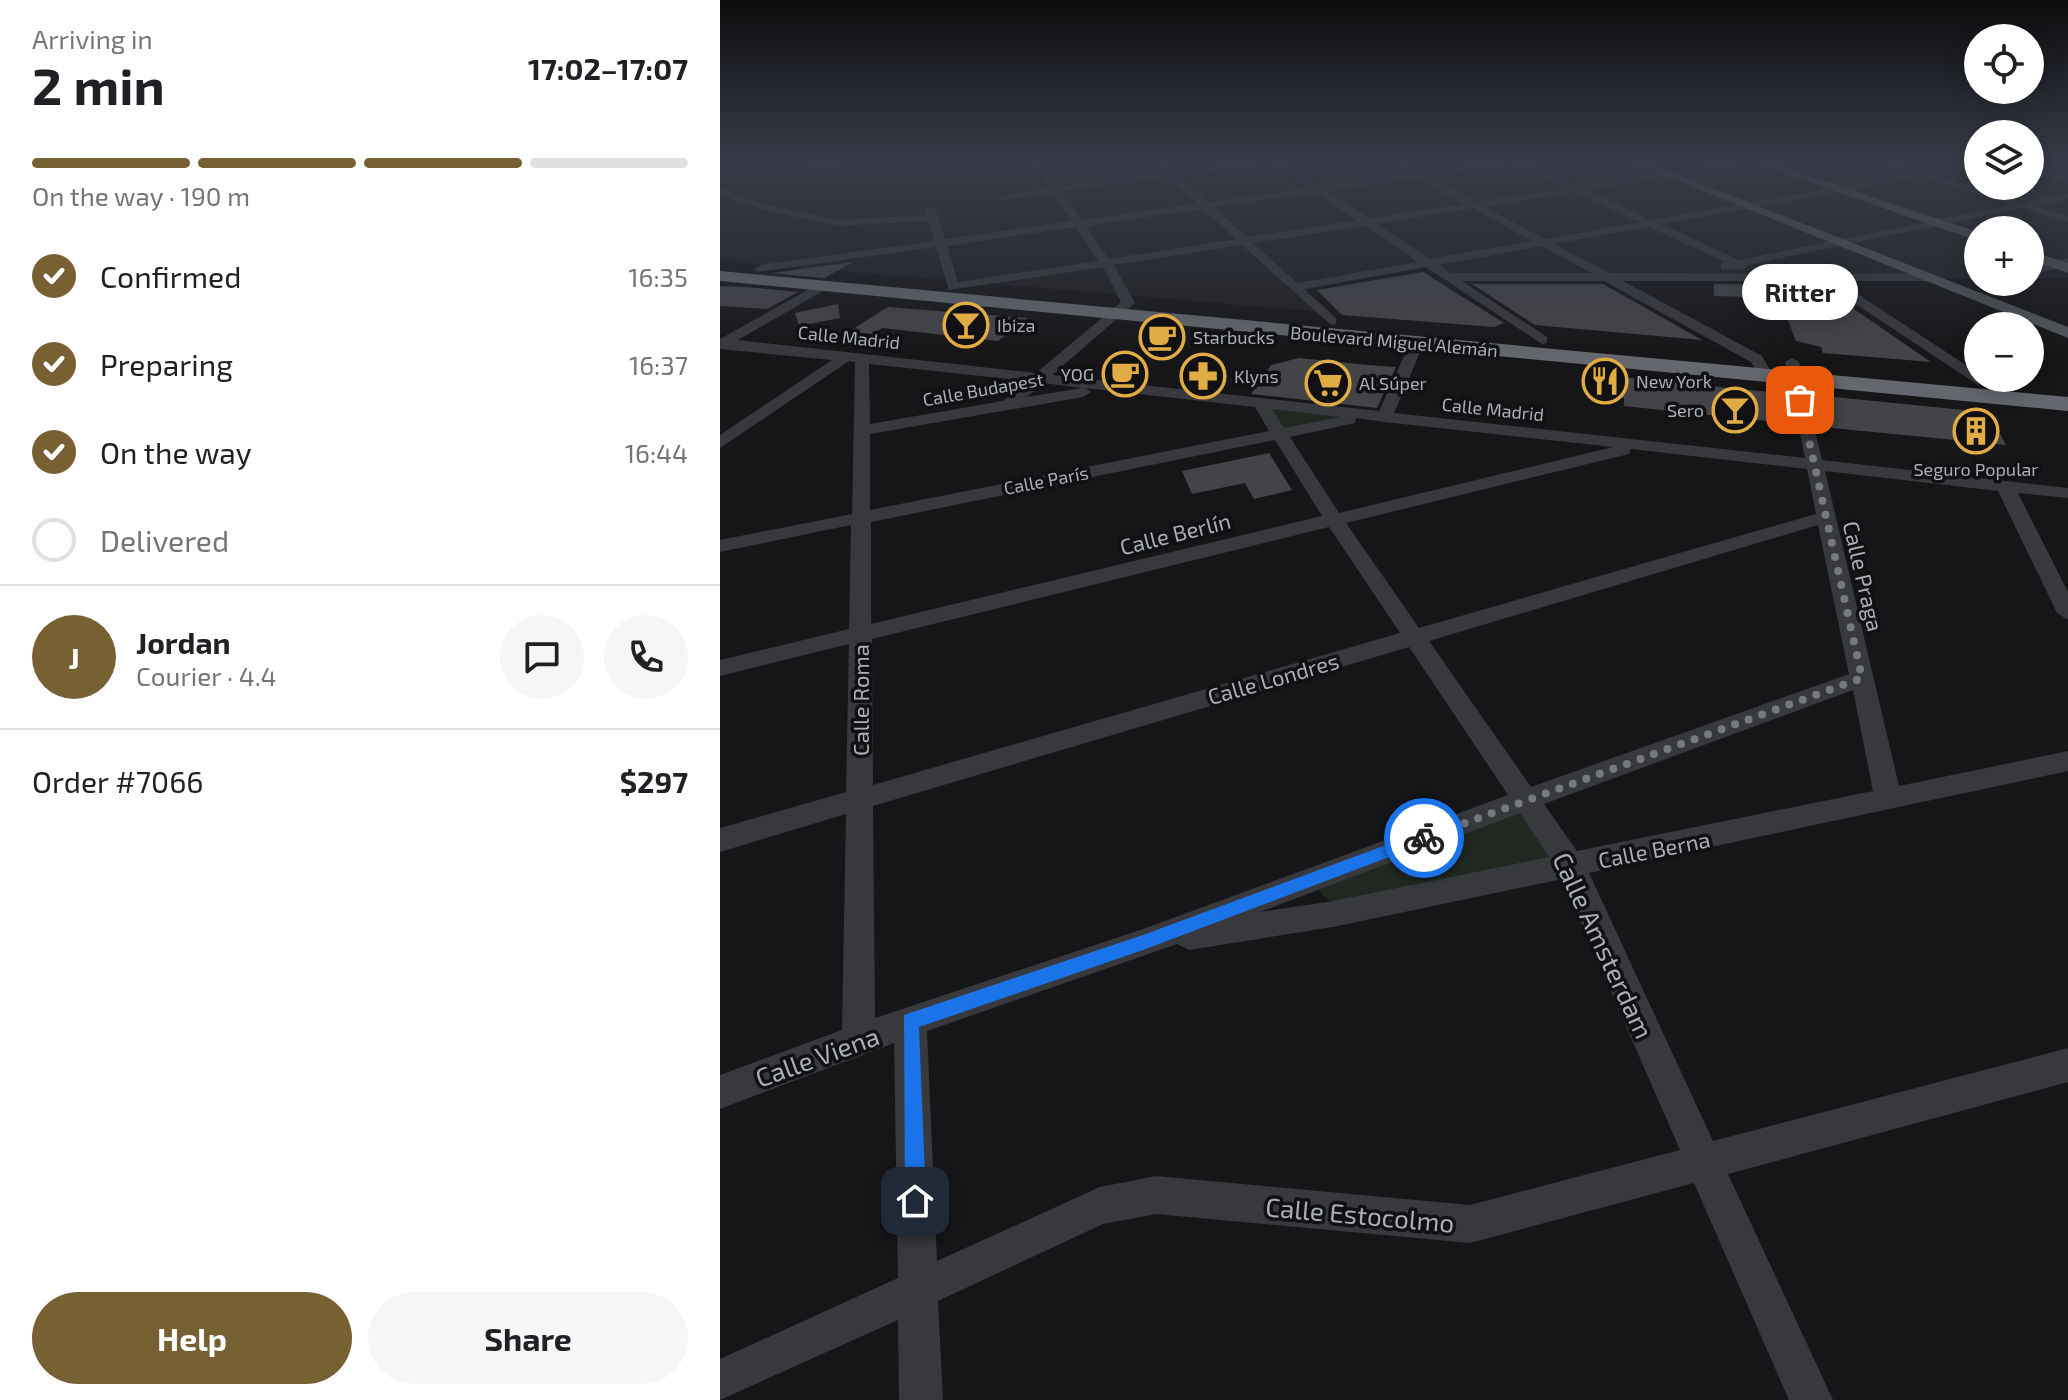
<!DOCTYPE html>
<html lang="en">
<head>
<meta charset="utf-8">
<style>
  :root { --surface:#fff; --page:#f6f6f6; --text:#202124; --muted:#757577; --line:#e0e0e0; --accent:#776032 }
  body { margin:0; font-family:"Exo 2",sans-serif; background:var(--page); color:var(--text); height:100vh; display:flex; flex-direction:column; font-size:30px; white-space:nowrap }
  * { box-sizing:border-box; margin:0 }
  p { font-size:26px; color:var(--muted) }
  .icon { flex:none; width:44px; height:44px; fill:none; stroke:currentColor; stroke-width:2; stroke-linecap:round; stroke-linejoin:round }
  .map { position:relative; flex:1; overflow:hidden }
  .side { display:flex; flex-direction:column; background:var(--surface); width:720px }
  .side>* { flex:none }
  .buttons { position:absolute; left:1244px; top:24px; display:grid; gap:16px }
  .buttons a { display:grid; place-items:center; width:80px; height:80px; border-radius:50%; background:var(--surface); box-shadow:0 4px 20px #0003; font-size:40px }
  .pin { position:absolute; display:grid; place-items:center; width:68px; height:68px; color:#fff; margin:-34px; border-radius:16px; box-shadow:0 4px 12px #0006 }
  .courier { position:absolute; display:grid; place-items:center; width:80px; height:80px; margin:-40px; border:6px solid #1a73e8; border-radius:50%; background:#fff; color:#222; box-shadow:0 2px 10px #0007 }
  .bubble { position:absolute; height:56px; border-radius:28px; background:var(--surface); box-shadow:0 4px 20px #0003; font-size:26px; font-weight:700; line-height:56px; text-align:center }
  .summary em { font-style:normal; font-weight:700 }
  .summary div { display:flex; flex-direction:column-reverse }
  .summary { display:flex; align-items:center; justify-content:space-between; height:136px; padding:0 32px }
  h1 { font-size:52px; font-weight:700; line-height:60px }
  .bar { display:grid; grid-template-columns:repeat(4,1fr); gap:12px 8px; align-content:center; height:96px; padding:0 32px }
  .bar i { height:10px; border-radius:6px; background:var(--line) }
  .bar .on { background:var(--accent) }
  .bar p { grid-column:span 4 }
  .line { display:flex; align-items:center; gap:20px; padding:0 32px; border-top:2px solid var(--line) }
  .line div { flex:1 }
  .round { display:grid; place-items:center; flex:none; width:84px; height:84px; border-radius:42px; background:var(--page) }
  ol { padding:0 32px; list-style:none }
  li { display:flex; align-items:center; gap:24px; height:88px }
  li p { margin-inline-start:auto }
  li .icon { padding:8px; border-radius:50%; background:var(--accent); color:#fff; stroke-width:4 }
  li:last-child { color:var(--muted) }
  li i { width:44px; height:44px; border:4px solid var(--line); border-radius:50% }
  .cta { display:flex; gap:16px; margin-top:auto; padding:16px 32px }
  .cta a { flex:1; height:92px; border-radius:48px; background:var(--accent); color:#fff; font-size:32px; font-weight:700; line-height:92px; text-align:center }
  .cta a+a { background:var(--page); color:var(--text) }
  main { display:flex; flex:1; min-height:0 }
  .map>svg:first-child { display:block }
  .built { fill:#202022 }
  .green { fill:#212822 }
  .building { fill:#444448 }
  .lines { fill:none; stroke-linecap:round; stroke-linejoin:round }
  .minor { fill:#38393d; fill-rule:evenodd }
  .major { fill:#54565c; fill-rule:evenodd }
  .highway { fill:#64676d; fill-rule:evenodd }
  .route { fill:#1a73e8 }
  .done { stroke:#76797f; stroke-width:8; stroke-dasharray:0 14.4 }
  .labels { text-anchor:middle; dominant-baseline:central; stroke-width:7; stroke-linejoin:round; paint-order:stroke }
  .far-poi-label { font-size:18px; fill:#aaaeb7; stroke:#111113; text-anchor:start }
  .far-street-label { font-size:18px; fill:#aaaeb7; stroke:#111113 }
  .street-label { font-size:22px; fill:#aaaeb7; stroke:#111113 }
  .near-street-label { font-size:26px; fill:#aaaeb7; stroke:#111113 }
</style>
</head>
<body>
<main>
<section class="side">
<div class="summary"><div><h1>2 min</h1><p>Arriving in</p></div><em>17:02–17:07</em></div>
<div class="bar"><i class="on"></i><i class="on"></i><i class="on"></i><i></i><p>On the way · 190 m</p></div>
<ol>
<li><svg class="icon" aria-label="check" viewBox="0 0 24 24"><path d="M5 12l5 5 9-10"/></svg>Confirmed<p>16:35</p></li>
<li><svg class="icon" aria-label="check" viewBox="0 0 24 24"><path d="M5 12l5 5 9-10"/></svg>Preparing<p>16:37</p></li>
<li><svg class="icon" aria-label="check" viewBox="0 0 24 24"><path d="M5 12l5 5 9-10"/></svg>On the way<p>16:44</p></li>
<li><i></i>Delivered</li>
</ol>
<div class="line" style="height:144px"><b class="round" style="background:var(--accent);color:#fff">J</b><div><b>Jordan</b><p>Courier · 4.4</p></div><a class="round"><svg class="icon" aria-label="chat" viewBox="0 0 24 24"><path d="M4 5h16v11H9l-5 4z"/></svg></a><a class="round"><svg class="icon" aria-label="phone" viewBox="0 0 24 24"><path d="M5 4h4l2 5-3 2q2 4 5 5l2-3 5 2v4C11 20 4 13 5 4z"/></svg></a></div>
<div class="line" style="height:104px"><div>Order #7066</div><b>$297</b></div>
<div class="cta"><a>Help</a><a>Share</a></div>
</section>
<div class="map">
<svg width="1348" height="1400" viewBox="0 0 1348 1400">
  <rect width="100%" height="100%" fill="#161618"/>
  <polygon class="built" points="0,160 1258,160 1258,186 1310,186 1310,160 1348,160 1348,278 1310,278 1310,230 1258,230 1258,278 736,280 714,265 585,290 607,312 0,261"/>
  <g class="green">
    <polygon points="540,404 646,416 556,434"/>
    <polygon points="795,811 805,815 830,855 828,858 615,901 608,901 600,892 601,885"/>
  </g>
  <g class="building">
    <polygon points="133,262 104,278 52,273"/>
    <polygon points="703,272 784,323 774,327 622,315 597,290"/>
    <polygon points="752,284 883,284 982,340 815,325"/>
    <polygon points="994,284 1099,285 1211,362 1103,353 1101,347 1076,341 1064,310 1030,297 994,296"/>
    <polygon points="0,286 27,287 78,292 47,309 0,306"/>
    <polygon points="118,304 120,318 79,326 75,313"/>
    <polygon points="168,307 205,310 308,318 278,341 162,328 153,334 128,332"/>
    <polygon points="579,358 648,365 676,367 657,408 531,394 551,365"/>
    <polygon points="869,374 1069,394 1075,424 904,406 904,398 867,395"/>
    <polygon points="1104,396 1244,410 1248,419 1268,421 1275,425 1286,445 1112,428"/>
    <polygon points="549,453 572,490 534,499 525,483 472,494 462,471"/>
  </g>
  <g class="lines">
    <g class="minor">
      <polygon points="84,160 144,172 139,175 86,166 81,163"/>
      <path d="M 311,160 L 319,160 L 338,186 L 444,172 L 432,160 L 441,160 L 454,171 L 566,160 L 564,162 L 600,186 L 690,173 L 668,160 L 678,160 L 701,172 L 807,160 L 805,162 L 857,186 L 1027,160 L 1047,160 L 867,190 L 931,220 L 1189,174 L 1150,160 L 1201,171 L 1258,161 L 1258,167 L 1213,175 L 1303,202 L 1348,193 L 1348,199 L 1315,206 L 1348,216 L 1348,222 L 1302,208 L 1028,265 L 1023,270 L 1001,269 L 1001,263 L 1005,262 L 929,227 L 834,244 L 889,273 L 1210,274 L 1210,280 L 1206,281 L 1118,281 L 1258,373 L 1258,378 L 1266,380 L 1258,385 L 1101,281 L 903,281 L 1042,356 L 1053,375 L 1045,380 L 1040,378 L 1031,362 L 884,281 L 742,281 L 827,337 L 827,343 L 822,344 L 706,267 L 584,289 L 616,318 L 616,324 L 611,325 L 522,245 L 394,265 L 415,303 L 332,375 L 659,411 L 690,343 L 697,339 L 704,343 L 674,413 L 1085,458 L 1065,362 L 1072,358 L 1079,362 L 1102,460 L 1348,488 L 1348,498 L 1298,493 L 1348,592 L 1348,620 L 1337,613 L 1278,491 L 1105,471 L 1179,786 L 1348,751 L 1348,771 L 869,873 L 993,1141 L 1348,1048 L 1348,1082 L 1008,1174 L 1113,1400 L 1069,1400 L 974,1183 L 750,1243 L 436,1214 L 383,1224 L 218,1301 L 223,1400 L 179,1400 L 178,1320 L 0,1400 L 0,1359 L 178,1278 L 174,1043 L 0,1109 L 0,1075 L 122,1030 L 126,814 L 0,852 L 0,828 L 126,792 L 129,644 L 0,676 L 0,660 L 129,629 L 131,525 L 0,552 L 0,540 L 132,514 L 135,362 L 129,361 L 0,448 L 0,435 L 112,360 L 0,349 L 0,339 L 104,281 L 108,282 L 108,288 L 18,340 L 316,373 L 401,302 L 383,267 L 229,290 L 216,247 L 37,272 L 35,269 L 41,265 L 214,241 L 209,221 L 118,226 L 36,208 L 0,194 L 0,188 L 43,204 L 118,220 L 207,215 L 206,210 L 211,207 L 216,210 L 225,239 L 352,221 L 333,193 L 284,200 L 279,197 L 329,188 ZM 554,164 L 589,188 L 488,202 L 459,176 ZM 794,164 L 845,188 L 756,202 L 709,176 ZM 449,177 L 477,203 L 362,220 L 341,191 ZM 1201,177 L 1290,205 L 1019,260 L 942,224 ZM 698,178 L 744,204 L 649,218 L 608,191 ZM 855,192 L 919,222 L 825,239 L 765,207 ZM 597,193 L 637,220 L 527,237 L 494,207 ZM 753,208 L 812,241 L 710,259 L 657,224 ZM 483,209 L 516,239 L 389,259 L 366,226 ZM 645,226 L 698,262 L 577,283 L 533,243 ZM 356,227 L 378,261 L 238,282 L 227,246 ZM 822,246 L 871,273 L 731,273 L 719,265 ZM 149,364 L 307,381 L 283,401 L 150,424 ZM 323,383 L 362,388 L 307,397 ZM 366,388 L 535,407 L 549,431 L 150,510 L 150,434 L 363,397 L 371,392 ZM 552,409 L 621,417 L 564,428 ZM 636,418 L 664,422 L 893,447 L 619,513 L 570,437 L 635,423 ZM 555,440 L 602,516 L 151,624 L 151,522 ZM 911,449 L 1087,469 L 1096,514 L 699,628 L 626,523 L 909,454 ZM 1098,525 L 1129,674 L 811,787 L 709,641 ZM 609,527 L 680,633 L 153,785 L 152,639 ZM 689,647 L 788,795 L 423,929 L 155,1018 L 153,806 ZM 1133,690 L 1153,791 L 857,851 L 824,804 ZM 800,813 L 829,857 L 613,901 L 540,912 ZM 842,879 L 960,1150 L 750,1205 L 436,1176 L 380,1187 L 217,1261 L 207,1031 L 457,944 L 469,950 L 613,927 Z"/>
      <polygon points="1310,167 1348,177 1348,183 1310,173"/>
      <polygon points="1348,258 1348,266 1310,275 1310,267"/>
    </g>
    <g class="major">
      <polygon points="906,160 920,160 1348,327 1348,338"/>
      <polygon points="1026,160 1042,160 1258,232 1258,241"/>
      <polygon points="1310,251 1348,263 1348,273 1310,260"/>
    </g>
    <polygon class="highway" points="0,271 1348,397 1348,411 0,281"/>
  </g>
  <linearGradient id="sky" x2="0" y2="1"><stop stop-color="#0c0c0d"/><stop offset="0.45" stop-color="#363c48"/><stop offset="1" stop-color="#363c48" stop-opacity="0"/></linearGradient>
  <rect width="1348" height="356" fill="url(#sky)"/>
  <polygon class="route" points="704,831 709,833 709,842 423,950 199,1027 206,1201 203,1208 195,1211 188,1208 185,1201 184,1015 423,935"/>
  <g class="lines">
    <polyline class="done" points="704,838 1142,678 1080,400"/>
  </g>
  <defs>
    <g id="bar-ring" transform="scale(2.3)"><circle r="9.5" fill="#111113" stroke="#e2ac44" stroke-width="1.5"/><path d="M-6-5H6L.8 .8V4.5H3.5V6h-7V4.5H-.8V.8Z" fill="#e2ac44"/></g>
    <g id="cafe-ring" transform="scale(2.3)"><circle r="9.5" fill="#111113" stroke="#e2ac44" stroke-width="1.5"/><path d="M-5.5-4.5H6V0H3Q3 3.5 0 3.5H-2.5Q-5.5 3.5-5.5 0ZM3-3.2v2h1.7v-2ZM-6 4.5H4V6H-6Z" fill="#e2ac44"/></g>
    <g id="pharmacy-ring" transform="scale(2.3)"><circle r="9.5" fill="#111113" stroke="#e2ac44" stroke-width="1.5"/><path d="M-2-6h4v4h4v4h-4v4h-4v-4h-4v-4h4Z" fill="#e2ac44"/></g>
    <g id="restaurant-ring" transform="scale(2.3)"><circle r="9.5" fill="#111113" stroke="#e2ac44" stroke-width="1.5"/><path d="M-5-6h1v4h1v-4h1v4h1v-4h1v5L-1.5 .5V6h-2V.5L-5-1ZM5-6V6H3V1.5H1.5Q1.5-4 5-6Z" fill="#e2ac44"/></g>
    <g id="supermarket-ring" transform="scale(2.3)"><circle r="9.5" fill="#111113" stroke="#e2ac44" stroke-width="1.5"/><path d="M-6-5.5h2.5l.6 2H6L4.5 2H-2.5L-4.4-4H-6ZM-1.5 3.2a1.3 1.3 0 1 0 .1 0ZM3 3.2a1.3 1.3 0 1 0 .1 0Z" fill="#e2ac44"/></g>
    <g id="building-ring" transform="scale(2.3)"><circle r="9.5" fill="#111113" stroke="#e2ac44" stroke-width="1.5"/><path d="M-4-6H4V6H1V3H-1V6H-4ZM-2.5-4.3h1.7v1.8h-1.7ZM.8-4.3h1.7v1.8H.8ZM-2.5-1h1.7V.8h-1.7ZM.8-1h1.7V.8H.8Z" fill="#e2ac44"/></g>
  </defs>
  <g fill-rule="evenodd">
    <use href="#bar-ring" x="246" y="325"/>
    <use href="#cafe-ring" x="442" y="337"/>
    <use href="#cafe-ring" x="405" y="374"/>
    <use href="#pharmacy-ring" x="483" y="376"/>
    <use href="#restaurant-ring" x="885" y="381"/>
    <use href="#supermarket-ring" x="608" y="383"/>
    <use href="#bar-ring" x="1015" y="410"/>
    <use href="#building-ring" x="1256" y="431"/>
  </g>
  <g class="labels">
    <g class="far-poi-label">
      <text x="277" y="325">Ibiza</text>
      <text x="473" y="337">Starbucks</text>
      <text x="374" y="374" text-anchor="end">YOG</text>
      <text x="514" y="376">Klyns</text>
      <text x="916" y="381">New York</text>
      <text x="639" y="383">Al Súper</text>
      <text x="984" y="410" text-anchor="end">Sero</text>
      <text x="1256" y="469" text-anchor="middle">Seguro Popular</text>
    </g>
    <g class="far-street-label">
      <text transform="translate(129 337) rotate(6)">Calle Madrid</text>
      <text transform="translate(674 341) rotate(5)">Boulevard Miguel Alemán</text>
      <text transform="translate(263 389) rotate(-10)">Calle Budapest</text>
      <text transform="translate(773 409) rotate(6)">Calle Madrid</text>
      <text transform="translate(326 480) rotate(-11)">Calle París</text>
    </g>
    <g class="street-label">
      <text transform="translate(455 533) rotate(-14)">Calle Berlín</text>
      <text transform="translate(1144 576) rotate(77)">Calle Praga</text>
      <text transform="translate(553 678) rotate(-16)">Calle Londres</text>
      <text transform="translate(140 700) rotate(-90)">Calle Roma</text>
      <text transform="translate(934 849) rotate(-11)">Calle Berna</text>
    </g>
    <g class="near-street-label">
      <text transform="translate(884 945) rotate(65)">Calle Amsterdam</text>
      <text transform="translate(97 1056) rotate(-20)">Calle Viena</text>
      <text transform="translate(640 1214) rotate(5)">Calle Estocolmo</text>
    </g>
  </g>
</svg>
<div class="buttons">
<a><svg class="icon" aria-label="locate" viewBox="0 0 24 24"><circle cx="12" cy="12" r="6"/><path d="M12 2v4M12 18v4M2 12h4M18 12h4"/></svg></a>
<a><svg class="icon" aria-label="layers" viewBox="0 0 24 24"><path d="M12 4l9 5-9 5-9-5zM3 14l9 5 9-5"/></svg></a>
<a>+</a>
<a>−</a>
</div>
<div class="pin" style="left:1080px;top:400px;background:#ea580c"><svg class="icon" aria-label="bag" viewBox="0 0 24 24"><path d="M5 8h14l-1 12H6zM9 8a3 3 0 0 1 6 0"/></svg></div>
<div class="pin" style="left:195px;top:1201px;background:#1f2937"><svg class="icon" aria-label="home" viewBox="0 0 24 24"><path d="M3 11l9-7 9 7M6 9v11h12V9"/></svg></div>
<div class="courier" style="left:704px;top:838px"><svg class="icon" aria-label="bike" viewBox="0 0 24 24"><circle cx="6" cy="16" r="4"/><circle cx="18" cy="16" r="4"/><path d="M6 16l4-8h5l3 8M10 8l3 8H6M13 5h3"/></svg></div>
<div class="bubble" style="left:1022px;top:264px;width:116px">Ritter</div>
</div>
</main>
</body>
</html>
